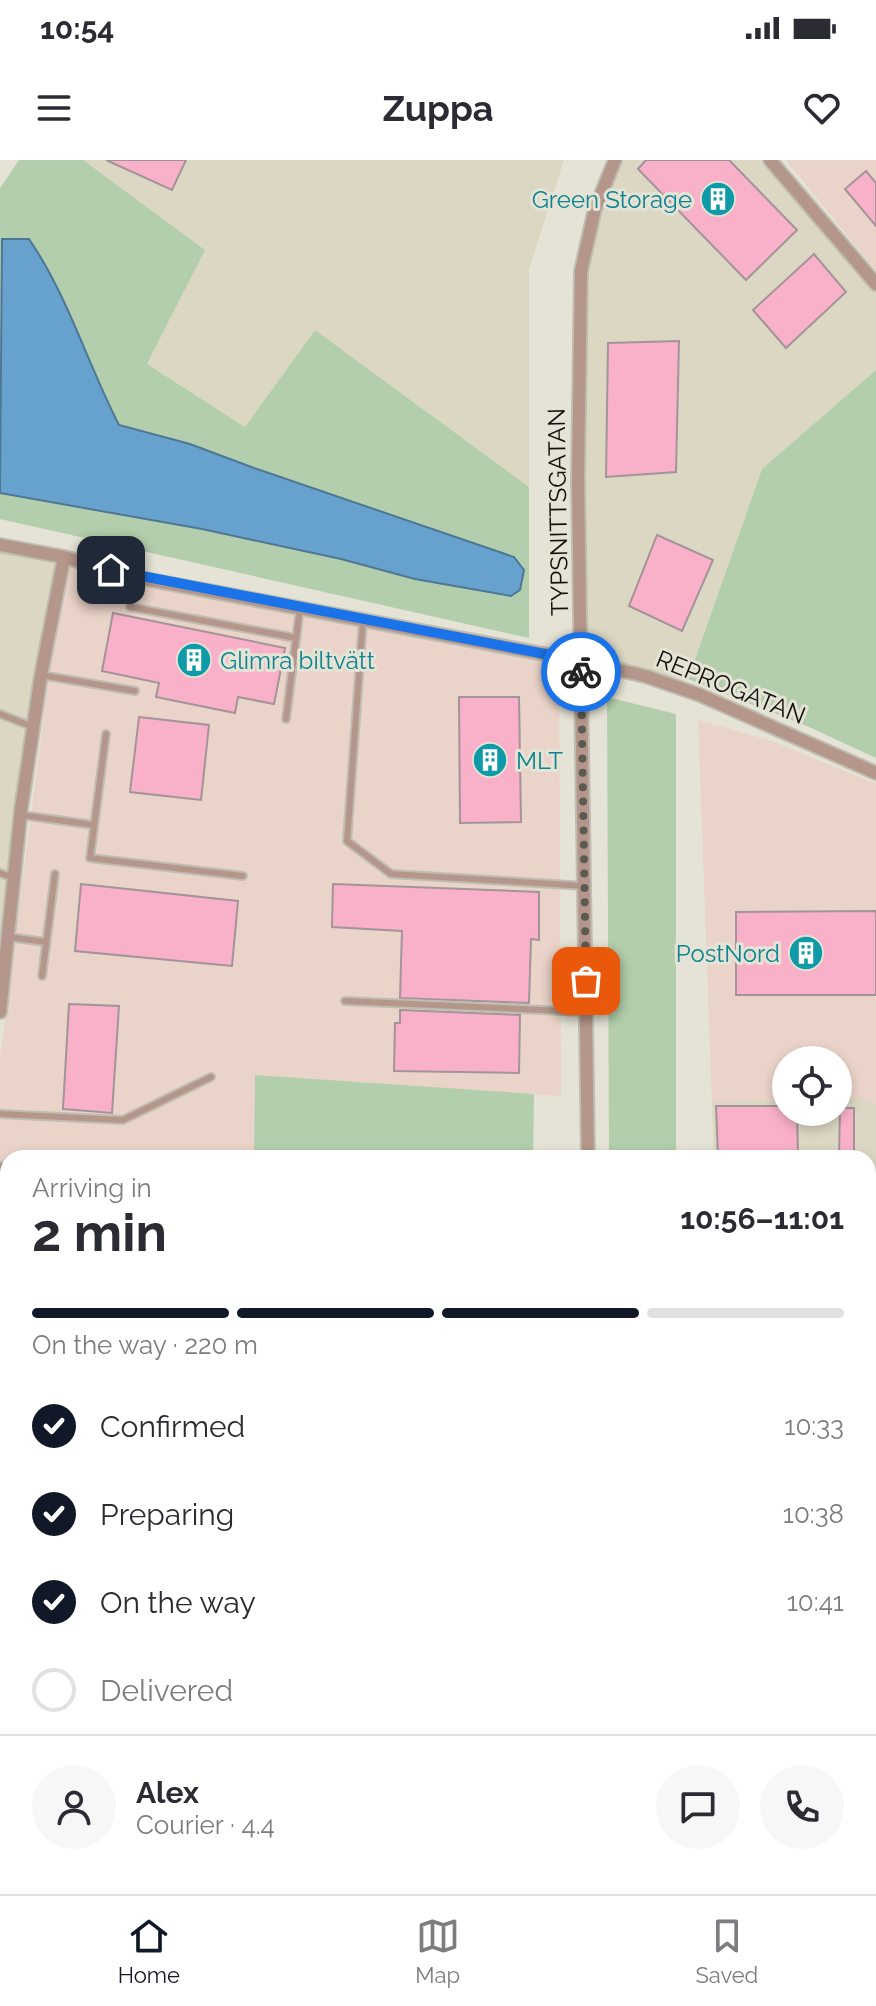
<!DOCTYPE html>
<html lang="en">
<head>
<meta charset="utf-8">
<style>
  :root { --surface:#fff; --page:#f7f7f7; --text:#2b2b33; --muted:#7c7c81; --line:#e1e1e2; --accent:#111827 }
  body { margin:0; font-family:Raleway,sans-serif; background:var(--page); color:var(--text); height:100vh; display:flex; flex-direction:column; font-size:30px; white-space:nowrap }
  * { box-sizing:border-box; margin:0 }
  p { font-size:26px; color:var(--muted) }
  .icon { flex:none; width:44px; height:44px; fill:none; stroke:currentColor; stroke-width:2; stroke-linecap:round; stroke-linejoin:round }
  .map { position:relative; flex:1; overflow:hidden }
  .panel { position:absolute; left:0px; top:990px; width:876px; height:744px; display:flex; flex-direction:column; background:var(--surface); border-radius:24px 24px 0 0; box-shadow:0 4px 12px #0003 }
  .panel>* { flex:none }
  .buttons { position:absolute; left:772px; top:886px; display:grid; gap:16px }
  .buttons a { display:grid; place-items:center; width:80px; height:80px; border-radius:50%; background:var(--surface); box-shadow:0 4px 12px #0003; font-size:40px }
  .pin { position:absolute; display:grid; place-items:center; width:68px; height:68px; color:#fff; margin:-34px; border-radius:16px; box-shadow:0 4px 12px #0006 }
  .courier { position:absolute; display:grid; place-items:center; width:80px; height:80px; margin:-40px; border:6px solid #1a73e8; border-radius:50%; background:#fff; color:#222; box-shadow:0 2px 10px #0007 }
  .overview em { font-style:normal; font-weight:700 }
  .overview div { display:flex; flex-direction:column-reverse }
  .overview { display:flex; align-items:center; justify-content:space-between; height:136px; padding:0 32px }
  h1 { font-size:52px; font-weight:700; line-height:60px }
  .bar { display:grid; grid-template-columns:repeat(4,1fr); gap:12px 8px; align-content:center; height:96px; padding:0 32px }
  .bar i { height:10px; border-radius:6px; background:var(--line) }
  .bar .selected { background:var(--accent) }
  .bar p { grid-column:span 4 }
  .line { display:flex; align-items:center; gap:20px; padding:0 32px; border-top:2px solid var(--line) }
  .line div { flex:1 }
  .round { display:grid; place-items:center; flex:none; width:84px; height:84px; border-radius:42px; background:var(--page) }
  ol { padding:0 32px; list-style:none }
  li { display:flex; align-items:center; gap:24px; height:88px }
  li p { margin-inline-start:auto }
  li .icon { padding:8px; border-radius:50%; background:var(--accent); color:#fff; stroke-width:4 }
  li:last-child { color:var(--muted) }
  li i { width:44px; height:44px; border:4px solid var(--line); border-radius:50% }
  .status { display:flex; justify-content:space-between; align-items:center; height:56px; padding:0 40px; background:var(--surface); direction:ltr }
  .status svg { height:22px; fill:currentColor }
  header { display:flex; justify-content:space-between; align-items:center; height:104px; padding:0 32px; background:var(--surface); font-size:36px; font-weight:700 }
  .tabs { display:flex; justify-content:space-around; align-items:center; height:112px; border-top:2px solid var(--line); background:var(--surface); font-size:22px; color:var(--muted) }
  .tabs a { display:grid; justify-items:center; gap:4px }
  .tabs .selected { color:var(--accent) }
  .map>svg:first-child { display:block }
  .built { fill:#dbd7c2 }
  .industrial { fill:#ead3c8 }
  .green { fill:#b3ceac }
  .water { fill:#67a2ce; stroke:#4e7794; stroke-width:2 }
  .building { fill:#f9b1c9; stroke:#a29498; stroke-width:2 }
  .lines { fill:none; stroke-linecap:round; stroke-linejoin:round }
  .lane-casing { stroke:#bfbdb1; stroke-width:10 }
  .street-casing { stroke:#bfbdb1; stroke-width:16 }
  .lane { stroke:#b5968b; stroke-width:6 }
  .street { stroke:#b5968b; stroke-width:12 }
  .done { stroke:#5c5b53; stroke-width:8; stroke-dasharray:0 14.4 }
  .route { stroke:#1a73e8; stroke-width:10 }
  .labels { text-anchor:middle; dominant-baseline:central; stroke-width:6; stroke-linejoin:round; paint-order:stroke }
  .culture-label { font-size:24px; fill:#0d838f; stroke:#e5e3d5; text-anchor:end }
  .street-label { font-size:24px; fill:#12120d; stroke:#e5e3d5 }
</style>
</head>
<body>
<div class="status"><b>10:54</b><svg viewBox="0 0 49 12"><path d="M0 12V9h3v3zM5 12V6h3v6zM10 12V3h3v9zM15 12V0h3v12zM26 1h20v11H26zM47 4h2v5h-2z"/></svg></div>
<header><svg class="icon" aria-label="menu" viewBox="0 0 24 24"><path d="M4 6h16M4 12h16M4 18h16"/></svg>Zuppa<svg class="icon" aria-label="heart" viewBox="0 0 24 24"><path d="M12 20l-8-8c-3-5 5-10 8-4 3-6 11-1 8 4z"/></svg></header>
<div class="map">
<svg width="876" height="1734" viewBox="0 0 876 1734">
  <rect width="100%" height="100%" fill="#e5e3d5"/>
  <g class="built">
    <polygon points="83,0 564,0 529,109 529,327 315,170 245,267 147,204 205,90"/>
    <polygon points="615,0 770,0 876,129 876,210 762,309 684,529 581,501 581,111"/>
    <polygon points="0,385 64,397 304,564 48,511 0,857"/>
    <polygon points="861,938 876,945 876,1088 868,1088 868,998 714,998 712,942 786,940 786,952 838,952 838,939"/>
  </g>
  <g class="industrial">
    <polygon points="786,0 876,0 876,111"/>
    <polygon points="64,397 559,497 561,936 255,915 254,998 8,998 8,1107 0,1106 0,898"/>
    <polygon points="698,560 772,581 876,624 876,945 861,938 838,939 838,900 786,900 786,940 712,942"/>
    <polygon points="868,1152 876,1152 876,1734 587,1734 587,1726 868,1726"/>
  </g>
  <g class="green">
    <polygon points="19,0 83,0 205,90 147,204 245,267 315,170 529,327 529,478 0,359 0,28"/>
    <polygon points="876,210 876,598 809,567 688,519 762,309"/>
    <polygon points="607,537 676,554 676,998 609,998"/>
    <polygon points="255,915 534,934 533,998 254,998"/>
    <polygon points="0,1252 8,1252 8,1342 0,1385"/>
    <polygon points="0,1498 8,1501 6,1638 8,1726 382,1726 379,1734 0,1734"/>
  </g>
  <path class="water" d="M 2,79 L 29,79 C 68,136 87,203 119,265 L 190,284 L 254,308 L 514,397 L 524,410 L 520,430 L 511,436 L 415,419 L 341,399 L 202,369 L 0,333 Z"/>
  <g class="building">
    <polygon points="106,0 186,0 172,30"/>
    <polygon points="646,0 729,0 797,70 746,120 638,9"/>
    <polygon points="866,11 876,23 876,66 845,29"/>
    <polygon points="814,94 846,132 786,188 753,150"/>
    <polygon points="679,181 676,312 606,317 608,183"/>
    <polygon points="657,375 713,400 682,471 629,446"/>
    <polygon points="113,453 285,488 274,544 238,537 235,553 156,537 159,523 102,511"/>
    <polygon points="459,537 519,537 521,662 460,663"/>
    <polygon points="139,557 209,565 201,640 130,632"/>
    <polygon points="81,724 238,741 232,806 75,791"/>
    <polygon points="333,724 539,732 539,780 531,779 529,843 400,838 402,771 332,767"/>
    <polygon points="876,751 876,835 736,835 736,752"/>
    <polygon points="69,844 119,846 112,953 63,949"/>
    <polygon points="400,850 520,855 519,913 394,911 395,863 400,863"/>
    <polygon points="716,946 786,946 786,952 797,952 798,998 718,998"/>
    <polygon points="840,948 854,948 854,998 839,998"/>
  </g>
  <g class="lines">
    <g class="lane-casing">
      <g id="lane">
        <polyline points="134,417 130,447 296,478"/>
        <polyline points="363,460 347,681 391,714 585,726"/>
        <polyline points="41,515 135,531"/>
        <polyline points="0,554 33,567"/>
        <polyline points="286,559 300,448"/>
        <polyline points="106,574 90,698 243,716"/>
        <polyline points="21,655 94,665"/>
        <polyline points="0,713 14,718"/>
        <polyline points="8,777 46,782"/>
        <polyline points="42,816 55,714"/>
        <polyline points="345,841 586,852"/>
        <polyline points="0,954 123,960 211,917"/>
        <polyline points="0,1006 8,1006"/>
        <polyline points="868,1317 876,1316"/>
        <polyline points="868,1677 876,1677"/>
      </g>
    </g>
    <g class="street-casing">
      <g id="street">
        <polyline points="770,0 876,124"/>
        <polyline points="0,385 64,397 134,417 581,501 645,516 700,535 876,613"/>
        <polyline points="0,852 21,649 41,515 64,397"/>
        <polyline points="588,998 578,319 581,111 595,49 615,0"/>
        <polyline points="868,1120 876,1120"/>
        <polyline points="0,1121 8,1122"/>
        <polyline points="0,1136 8,1137"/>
        <polyline points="868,1136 876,1136"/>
        <polyline points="0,1238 8,1239"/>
        <polyline points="588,1734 588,1726"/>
      </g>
    </g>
    <use href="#lane" class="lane"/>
    <use href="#street" class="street"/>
  </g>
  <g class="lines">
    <polyline class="done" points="581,512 586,821"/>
    <polyline class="route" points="111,410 581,501 581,512"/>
  </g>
  <defs>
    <g id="building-disc" transform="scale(1.8)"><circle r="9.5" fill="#0f9aa8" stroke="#e5e3d5"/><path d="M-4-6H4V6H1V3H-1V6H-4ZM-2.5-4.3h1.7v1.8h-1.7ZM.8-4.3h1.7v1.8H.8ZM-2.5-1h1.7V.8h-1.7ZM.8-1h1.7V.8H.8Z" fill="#fff"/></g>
  </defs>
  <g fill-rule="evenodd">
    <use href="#building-disc" x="718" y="39"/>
    <use href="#building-disc" x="194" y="500"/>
    <use href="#building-disc" x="490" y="600"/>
    <use href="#building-disc" x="806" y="793"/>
  </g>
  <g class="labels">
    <g class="culture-label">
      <text x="692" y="39">Green Storage</text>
      <text x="220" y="500" text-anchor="start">Glimra biltvätt</text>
      <text x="516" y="600" text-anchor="start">MLT</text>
      <text x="780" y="793">PostNord</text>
    </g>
    <g class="street-label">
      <text transform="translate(558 352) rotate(-91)">TYPSNITTSGATAN</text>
      <text transform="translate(731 527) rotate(22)">REPROGATAN</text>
    </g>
  </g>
</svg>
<div class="buttons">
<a><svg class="icon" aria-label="locate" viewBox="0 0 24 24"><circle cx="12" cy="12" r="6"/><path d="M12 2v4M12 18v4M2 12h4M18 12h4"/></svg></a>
</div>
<div class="pin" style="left:586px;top:821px;background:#ea580c"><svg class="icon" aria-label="bag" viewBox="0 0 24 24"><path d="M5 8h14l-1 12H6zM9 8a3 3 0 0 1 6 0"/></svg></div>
<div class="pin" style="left:111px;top:410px;background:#1f2937"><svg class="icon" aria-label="home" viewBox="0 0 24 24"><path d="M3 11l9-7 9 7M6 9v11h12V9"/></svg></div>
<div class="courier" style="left:581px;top:512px"><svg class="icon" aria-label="bike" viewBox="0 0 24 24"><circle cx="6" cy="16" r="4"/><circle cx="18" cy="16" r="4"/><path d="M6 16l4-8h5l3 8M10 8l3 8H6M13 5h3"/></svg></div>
<section class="panel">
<div class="overview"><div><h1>2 min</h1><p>Arriving in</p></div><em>10:56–11:01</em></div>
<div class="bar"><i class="selected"></i><i class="selected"></i><i class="selected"></i><i></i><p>On the way · 220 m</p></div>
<ol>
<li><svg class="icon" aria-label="check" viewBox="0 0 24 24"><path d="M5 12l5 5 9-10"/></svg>Confirmed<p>10:33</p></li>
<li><svg class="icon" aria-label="check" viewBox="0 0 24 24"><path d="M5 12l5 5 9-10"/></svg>Preparing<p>10:38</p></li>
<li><svg class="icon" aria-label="check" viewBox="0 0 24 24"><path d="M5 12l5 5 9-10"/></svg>On the way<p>10:41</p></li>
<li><i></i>Delivered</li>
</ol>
<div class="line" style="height:144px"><a class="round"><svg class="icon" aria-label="person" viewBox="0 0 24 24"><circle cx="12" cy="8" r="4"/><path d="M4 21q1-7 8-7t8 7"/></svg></a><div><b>Alex</b><p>Courier · 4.4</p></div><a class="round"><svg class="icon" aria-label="chat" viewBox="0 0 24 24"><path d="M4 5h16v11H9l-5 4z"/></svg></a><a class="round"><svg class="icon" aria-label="phone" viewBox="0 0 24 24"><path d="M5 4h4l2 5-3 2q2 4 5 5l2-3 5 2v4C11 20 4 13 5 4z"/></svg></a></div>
</section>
</div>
<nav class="tabs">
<a class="selected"><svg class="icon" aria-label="home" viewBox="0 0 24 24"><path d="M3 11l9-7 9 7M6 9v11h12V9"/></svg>Home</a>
<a><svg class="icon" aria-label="map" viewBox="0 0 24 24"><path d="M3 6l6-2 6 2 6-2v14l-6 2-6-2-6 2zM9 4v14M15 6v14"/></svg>Map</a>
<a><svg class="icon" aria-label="saved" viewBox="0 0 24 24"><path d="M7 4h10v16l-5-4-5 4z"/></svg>Saved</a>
</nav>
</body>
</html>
